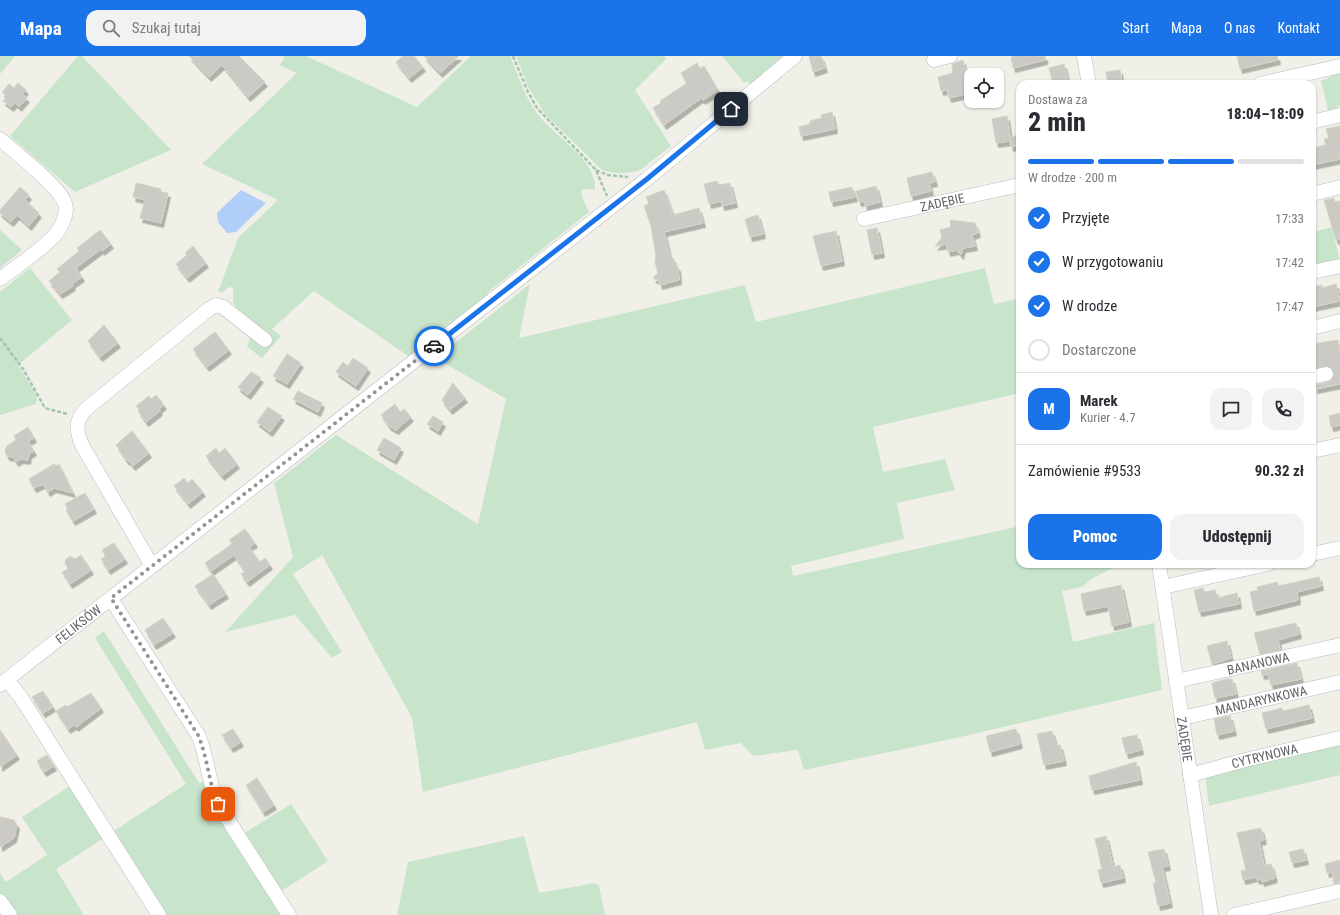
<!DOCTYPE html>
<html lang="pl">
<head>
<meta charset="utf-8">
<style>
  :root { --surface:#fff; --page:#f2f2f3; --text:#2b2b33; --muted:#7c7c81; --line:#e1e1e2; --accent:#1a73e8 }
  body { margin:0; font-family:"Roboto Condensed",sans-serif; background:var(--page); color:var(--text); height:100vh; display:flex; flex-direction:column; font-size:15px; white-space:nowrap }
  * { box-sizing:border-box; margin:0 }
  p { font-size:13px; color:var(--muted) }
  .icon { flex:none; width:22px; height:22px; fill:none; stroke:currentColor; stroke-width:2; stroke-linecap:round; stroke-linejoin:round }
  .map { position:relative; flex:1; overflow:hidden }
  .side { position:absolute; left:1016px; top:24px; width:300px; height:488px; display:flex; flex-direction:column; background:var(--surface); border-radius:12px; box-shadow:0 1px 3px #0004 }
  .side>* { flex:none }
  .buttons { position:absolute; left:964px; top:12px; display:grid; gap:8px }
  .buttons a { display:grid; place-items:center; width:40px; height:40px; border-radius:8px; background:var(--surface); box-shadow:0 1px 3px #0004; font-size:20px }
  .pin { position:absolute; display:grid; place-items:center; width:34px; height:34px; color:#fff; margin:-17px; border-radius:8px; box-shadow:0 2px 6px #0006 }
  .courier { position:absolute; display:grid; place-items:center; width:40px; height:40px; margin:-20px; border:3px solid #1a73e8; border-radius:50%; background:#fff; color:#222; box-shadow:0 1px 5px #0007 }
  .head em { font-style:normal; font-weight:800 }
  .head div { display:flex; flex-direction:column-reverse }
  .head { display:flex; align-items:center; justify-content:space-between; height:68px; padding:0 12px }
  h1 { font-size:26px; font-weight:800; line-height:30px }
  .bar { display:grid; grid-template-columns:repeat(4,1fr); gap:6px 4px; align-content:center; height:48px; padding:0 12px }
  .bar i { height:5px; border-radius:3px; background:var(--line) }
  .bar .active { background:var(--accent) }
  .bar p { grid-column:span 4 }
  .line { display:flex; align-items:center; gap:10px; padding:0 12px; border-top:1px solid var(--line) }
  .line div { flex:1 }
  .round { display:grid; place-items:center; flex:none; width:42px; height:42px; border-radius:12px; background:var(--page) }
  ol { padding:0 12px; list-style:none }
  li { display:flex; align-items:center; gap:12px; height:44px }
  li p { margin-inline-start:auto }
  li .icon { padding:4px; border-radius:50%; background:var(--accent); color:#fff; stroke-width:4 }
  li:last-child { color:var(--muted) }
  li i { width:22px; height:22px; border:2px solid var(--line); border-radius:50% }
  .button { display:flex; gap:8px; margin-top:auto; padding:8px 12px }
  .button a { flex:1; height:46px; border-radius:12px; background:var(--accent); color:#fff; font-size:16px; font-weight:800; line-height:46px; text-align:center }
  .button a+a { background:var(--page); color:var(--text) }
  header { display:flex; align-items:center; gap:24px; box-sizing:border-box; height:56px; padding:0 20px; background:var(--accent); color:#fff }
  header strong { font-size:19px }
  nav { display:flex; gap:22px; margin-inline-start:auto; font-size:14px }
  .search { width:280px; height:36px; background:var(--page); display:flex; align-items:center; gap:10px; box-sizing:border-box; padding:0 14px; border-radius:12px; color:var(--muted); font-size:15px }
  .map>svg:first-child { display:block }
  .green { fill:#c8e5cc }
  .water { fill:#b1cef8 }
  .building { fill:#cccac5; stroke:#d4d2c7; filter:url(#shadow) }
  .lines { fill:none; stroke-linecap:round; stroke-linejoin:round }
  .minor-casing { stroke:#babcc0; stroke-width:15 }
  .path { stroke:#a1c6b1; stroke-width:2.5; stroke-dasharray:4 2; stroke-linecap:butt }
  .minor { stroke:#fff; stroke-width:14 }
  .done { stroke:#929494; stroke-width:4; stroke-dasharray:0 7.2 }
  .route { stroke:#1a73e8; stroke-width:5 }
  .labels { text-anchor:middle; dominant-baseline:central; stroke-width:4; stroke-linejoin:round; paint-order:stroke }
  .street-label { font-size:13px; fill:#5f6267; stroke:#fff }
</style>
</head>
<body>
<header>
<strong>Mapa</strong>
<div class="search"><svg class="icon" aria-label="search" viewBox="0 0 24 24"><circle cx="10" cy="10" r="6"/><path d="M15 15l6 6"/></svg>Szukaj tutaj</div>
<nav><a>Start</a><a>Mapa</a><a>O nas</a><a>Kontakt</a></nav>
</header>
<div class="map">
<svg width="1340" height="859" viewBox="0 0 1340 859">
  <defs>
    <filter id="shadow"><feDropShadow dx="2.5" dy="4.5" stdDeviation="0" flood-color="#0004"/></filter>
  </defs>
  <rect width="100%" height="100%" fill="#f0f0e8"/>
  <g class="green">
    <polygon points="0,0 15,0 0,18"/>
    <polygon points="78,0 82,0 171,94 75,136 10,80"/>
    <path d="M 284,0 L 306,0 L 417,51 L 471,0 L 510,0 C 519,21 525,42 539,60 C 556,82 597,103 595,134 L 585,133 L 582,134 L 581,138 L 589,156 L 487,237 L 491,239 L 411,302 L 314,235 L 272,273 L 281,280 L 262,302 L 247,291 L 250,282 L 242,276 L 246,278 L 240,257 L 233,246 L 233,232 L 229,231 L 223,236 L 218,236 L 238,182 L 278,144 L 202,108 L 297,17 L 279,9 L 283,5 Z"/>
    <path d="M 516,0 L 664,0 L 666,3 L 635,34 L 671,90 L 640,114 C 629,118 614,118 602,114 L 545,58 L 528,31 Z"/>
    <polygon points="722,0 783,0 751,29 747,25 744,27"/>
    <path d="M 1340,15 L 1340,49 L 1329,58 L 1321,24 C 1329,24 1332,17 1340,15 Z"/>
    <polygon points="1332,171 1340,206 1312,213 1312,176"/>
    <polygon points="0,174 22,194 0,212"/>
    <polygon points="30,212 72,264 18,309 36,338 37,343 36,348 0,359 0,236"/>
    <polygon points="985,212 994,248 1020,242 1020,337 873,371 883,416 945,403 955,434 897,447 904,483 791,510 793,520 1020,470 1020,508 1128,508 1113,512 1093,522 1082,531 1062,535 1073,586 1154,567 1162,634 956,682 804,714 798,694 753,700 741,687 705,694 697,666 423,736 412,662 322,499 293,518 342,596 332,602 295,559 226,576 200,604 293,501 274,427 336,379 478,468 506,343 436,302 530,228 519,282 745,229 756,266"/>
    <polygon points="104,575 199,727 207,723 285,859 165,859 112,776 186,728 95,582"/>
    <polygon points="1340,685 1340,719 1209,750 1205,719"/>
    <polygon points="70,730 104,782 56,813 84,859 15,859 0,839 0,817 6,826 47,799 22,761"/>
    <polygon points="291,748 328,805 280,836 243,778"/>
    <polygon points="524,780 539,837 595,827 599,830 605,859 397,859 408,806"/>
  </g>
  <polygon class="water" points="241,134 266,147 236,176 227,177 218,166 217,157"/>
  <g class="building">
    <polygon points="189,0 239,0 265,26 248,41 222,9 209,21"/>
    <polygon points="403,0 414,0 423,11 409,22 396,6"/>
    <polygon points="424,0 459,0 440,17"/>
    <polygon points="809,0 821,0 825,12 813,16"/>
    <polygon points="1016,0 1045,0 1045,4 1013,12 1011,1"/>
    <polygon points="1237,0 1277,0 1278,4 1240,13"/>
    <polygon points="963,4 970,37 949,42 947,34 941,35 938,21 953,17 952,8"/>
    <polygon points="697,7 700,13 704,10 718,34 703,44 701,42 664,69 653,52 661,47 660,45 687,27 681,17"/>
    <polygon points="1064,8 1068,25 1053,28 1049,12"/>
    <polygon points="1120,14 1122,28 1108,28 1106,16"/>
    <polygon points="18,27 26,34 22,38 27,42 19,51 15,47 11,51 3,45 7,40 2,36 9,28 14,32"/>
    <polygon points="832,56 835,73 801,80 799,71 810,68 810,65 822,62 821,59"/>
    <polygon points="1007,60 1010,81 1020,79 1020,89 1011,91 1010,85 996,87 992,63"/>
    <polygon points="1340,70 1340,103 1312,109 1312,92 1326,89 1324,83 1329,82 1326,73"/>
    <polygon points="932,116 935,126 929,127 931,135 911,140 907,122"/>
    <polygon points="717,125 719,129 730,127 735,147 722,150 721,145 709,148 704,128"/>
    <polygon points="136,127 161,133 161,136 168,137 161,167 140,162 145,144 133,141"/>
    <polygon points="876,130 880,146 865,150 864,145 859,146 856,135"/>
    <polygon points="20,131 29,139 25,144 39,157 29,170 17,159 11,166 0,157 0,154"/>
    <polygon points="852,131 855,141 831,146 829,136"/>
    <polygon points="664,134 673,159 699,152 703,167 664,176 669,197 672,202 673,202 675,209 678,211 679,224 660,229 659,225 653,222 658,217 655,206 656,200 651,170 644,150 649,148 646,141"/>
    <polygon points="1334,142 1335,146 1340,145 1340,183 1336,184 1324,144"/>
    <polygon points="758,159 763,178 750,181 745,163"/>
    <polygon points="950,164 975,167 978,177 972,179 975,190 963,192 961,199 957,194 948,196 947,188 935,190 942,182 940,174 951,171"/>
    <polygon points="877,172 882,197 872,199 867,174"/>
    <polygon points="100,174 111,188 102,195 101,193 76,212 82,221 72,228 73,230 60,238 49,225 60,216 57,213 79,195 77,192"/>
    <polygon points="836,175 842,205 821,210 813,180"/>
    <polygon points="193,190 206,207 187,222 176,208 187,199 185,197"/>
    <polygon points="1336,228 1340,245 1312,251 1312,231 1322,229 1322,232"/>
    <polygon points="104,269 118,287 100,301 88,285"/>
    <polygon points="215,276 229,294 207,311 193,293"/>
    <polygon points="1338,284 1340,294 1340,328 1315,333 1315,329 1331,325 1334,317 1328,310 1312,312 1312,288"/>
    <polygon points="287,298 301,307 287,328 273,320"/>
    <polygon points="353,302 368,312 356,330 336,316 343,306 348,310"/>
    <polygon points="251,316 261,322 248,339 238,331"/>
    <polygon points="453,327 465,342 450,354 442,344"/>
    <polygon points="298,335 322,347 318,356 293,343"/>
    <polygon points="156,339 164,349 159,353 160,355 146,366 138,355 140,354 136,350 149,340 151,343"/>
    <polygon points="395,348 400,356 404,353 411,361 396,374 389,370 381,359"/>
    <polygon points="268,351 282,360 270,376 257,366"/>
    <polygon points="1340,357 1340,369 1331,371 1329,360"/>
    <polygon points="433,360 443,366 438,375 427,368"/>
    <polygon points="28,371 34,382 28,385 34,395 29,398 28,404 21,403 16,406 13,401 7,400 5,395 7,390 16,384 14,380"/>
    <polygon points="132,375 149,397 133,410 128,404 127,405 116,389"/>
    <polygon points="384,382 401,392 394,404 377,394"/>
    <polygon points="216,392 219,397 225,392 237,408 222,420 206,400"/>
    <polygon points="54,408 56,410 59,408 73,437 54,432 48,436 43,428 34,432 29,423"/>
    <polygon points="184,422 188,427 192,423 203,436 188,448 174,430"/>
    <polygon points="85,437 94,453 73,465 66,454 68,453 65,448"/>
    <polygon points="245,473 255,487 249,491 260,506 265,502 270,509 247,526 241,518 245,516 234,499 211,515 205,507 232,488 229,484"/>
    <polygon points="114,487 125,503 108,514 101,503 106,500 102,494"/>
    <polygon points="81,499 91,514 70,528 62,516 68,513 65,507 66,503 70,500 75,503"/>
    <polygon points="213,518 226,538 209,549 195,530"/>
    <polygon points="1319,521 1321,530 1297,536 1298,544 1254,555 1250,536 1258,534 1257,531 1278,526 1278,530"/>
    <polygon points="1121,529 1129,566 1112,570 1108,550 1084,555 1081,538"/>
    <polygon points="1203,532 1204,536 1215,534 1217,542 1237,537 1239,548 1199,556 1194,534"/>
    <polygon points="163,562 173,577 154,589 145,574"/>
    <polygon points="1296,567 1299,578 1278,584 1280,594 1260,598 1254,577"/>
    <polygon points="1227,585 1231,602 1212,608 1207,590"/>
    <polygon points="1297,607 1301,623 1271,629 1268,618 1262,619 1261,615"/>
    <polygon points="1227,623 1232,623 1236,638 1215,642 1212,627"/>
    <polygon points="43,635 53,651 43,657 32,641"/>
    <polygon points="91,637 101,652 76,671 74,669 68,673 56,655 66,649 67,651"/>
    <polygon points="1309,649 1312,662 1266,673 1262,657 1282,652 1283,655"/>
    <polygon points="1230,660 1234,675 1217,679 1214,663"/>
    <polygon points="233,673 241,686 231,692 222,679"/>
    <polygon points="1016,673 1020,688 990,696 986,680"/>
    <polygon points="0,674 17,699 0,711"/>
    <polygon points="1052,675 1056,690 1060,689 1064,705 1044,709 1037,678"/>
    <polygon points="1137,679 1141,694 1126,698 1122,682"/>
    <polygon points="47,699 54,710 44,716 37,705"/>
    <polygon points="1136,706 1140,724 1092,734 1089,720"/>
    <polygon points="257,722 274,749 263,756 246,729"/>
    <polygon points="0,761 14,764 17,769 14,782 0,791"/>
    <polygon points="1261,772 1264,784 1259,785 1264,809 1271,808 1275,822 1262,826 1261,823 1257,824 1256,821 1243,824 1241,815 1246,814 1237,777"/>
    <polygon points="1106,780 1113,811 1120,809 1123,822 1101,827 1098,814 1102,813 1095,783"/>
    <polygon points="1164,793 1168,810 1162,811 1170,847 1158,850 1153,827 1156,827 1148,796"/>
    <polygon points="1303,793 1306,804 1292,807 1289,796"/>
    <polygon points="1340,804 1340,827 1334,828 1332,816 1327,817 1325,808"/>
  </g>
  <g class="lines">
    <g class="minor-casing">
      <g id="minor">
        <polyline points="1084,0 1089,28"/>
        <polyline points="934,4 950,0"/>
        <polyline points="1260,28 1340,10"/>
        <polyline points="1312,66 1340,59"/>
        <path d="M 0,83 C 14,95 58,130 64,145 C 70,157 60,175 51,183 C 36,198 17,210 0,223"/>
        <polyline points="1312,138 1340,131"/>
        <path id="s1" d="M 864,163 L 1020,129"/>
        <polyline points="1312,216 1340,210"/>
        <polyline points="1312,272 1340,265"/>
        <polyline points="1312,321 1326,318"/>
        <polyline points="1312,395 1340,389"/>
        <polyline points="1312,498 1340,492"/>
        <path id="s2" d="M 1159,508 L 1211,859"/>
        <path d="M 152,510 L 82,389 C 76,375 75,364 86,353 L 209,253 L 216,249 L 223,251 L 265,284"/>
        <polyline points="1163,531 1268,508"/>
        <path d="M 111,543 L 198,679 C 208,701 208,726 218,748 L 289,859"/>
        <polyline points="7,624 20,640 159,859"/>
        <path id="s3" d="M 1176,625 L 1340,589"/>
        <path id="s4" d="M 0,629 L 647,123 L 795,0"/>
        <path id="s5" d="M 1182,662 L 1340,626"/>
        <path id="s6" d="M 1190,719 L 1249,703 L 1340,682"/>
        <polyline points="0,845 10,859"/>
        <polyline points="1234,859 1340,835"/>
      </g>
    </g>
    <g class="path">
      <polyline points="513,0 528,36 537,52 596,114 607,140"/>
      <polyline points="596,114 608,119 628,121"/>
      <polyline points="0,282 23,313 45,352 68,358"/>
    </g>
    <use href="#minor" class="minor"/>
  </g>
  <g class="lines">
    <path class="done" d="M 218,748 C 208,725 208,702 198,679 L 111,542 L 434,290"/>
    <polyline class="route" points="434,290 647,123 731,53"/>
  </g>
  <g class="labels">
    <g class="street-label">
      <text stroke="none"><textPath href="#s1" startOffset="80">ZADĘBIE</textPath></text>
      <text stroke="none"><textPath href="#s4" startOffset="99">FELIKSÓW</textPath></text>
      <text stroke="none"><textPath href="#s3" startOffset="84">BANANOWA</textPath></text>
      <text stroke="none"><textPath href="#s5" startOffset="81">MANDARYNKOWA</textPath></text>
      <text stroke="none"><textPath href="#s2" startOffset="177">ZADĘBIE</textPath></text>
      <text stroke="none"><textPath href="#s6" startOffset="77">CYTRYNOWA</textPath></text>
    </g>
  </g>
</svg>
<div class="buttons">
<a><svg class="icon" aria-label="locate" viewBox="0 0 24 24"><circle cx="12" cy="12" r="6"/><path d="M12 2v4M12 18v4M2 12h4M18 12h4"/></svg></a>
</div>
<div class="pin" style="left:218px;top:748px;background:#ea580c"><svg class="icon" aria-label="bag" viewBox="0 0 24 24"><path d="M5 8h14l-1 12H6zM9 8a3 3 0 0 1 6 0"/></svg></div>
<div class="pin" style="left:731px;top:53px;background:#1f2937"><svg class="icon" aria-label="home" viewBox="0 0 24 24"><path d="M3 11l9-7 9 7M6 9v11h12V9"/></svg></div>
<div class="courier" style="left:434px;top:290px"><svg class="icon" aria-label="car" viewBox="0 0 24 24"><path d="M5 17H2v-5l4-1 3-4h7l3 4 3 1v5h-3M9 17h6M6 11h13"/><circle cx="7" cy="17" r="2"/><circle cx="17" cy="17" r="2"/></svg></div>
<section class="side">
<div class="head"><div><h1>2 min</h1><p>Dostawa za</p></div><em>18:04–18:09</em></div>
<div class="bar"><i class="active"></i><i class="active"></i><i class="active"></i><i></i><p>W drodze · 200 m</p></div>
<ol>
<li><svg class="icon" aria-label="check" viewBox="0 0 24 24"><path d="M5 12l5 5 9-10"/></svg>Przyjęte<p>17:33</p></li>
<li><svg class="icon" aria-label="check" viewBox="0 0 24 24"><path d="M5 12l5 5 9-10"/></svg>W przygotowaniu<p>17:42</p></li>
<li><svg class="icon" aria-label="check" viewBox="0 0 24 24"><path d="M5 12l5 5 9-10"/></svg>W drodze<p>17:47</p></li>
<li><i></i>Dostarczone</li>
</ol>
<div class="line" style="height:72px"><b class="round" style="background:var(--accent);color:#fff">M</b><div><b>Marek</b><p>Kurier · 4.7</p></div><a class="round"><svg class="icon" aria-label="chat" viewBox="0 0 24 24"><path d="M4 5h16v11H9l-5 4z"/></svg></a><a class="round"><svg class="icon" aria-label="phone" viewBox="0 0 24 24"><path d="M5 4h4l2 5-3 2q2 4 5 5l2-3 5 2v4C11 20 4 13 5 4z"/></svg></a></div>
<div class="line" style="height:52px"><div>Zamówienie #9533</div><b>90.32 zł</b></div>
<div class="button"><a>Pomoc</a><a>Udostępnij</a></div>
</section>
</div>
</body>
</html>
